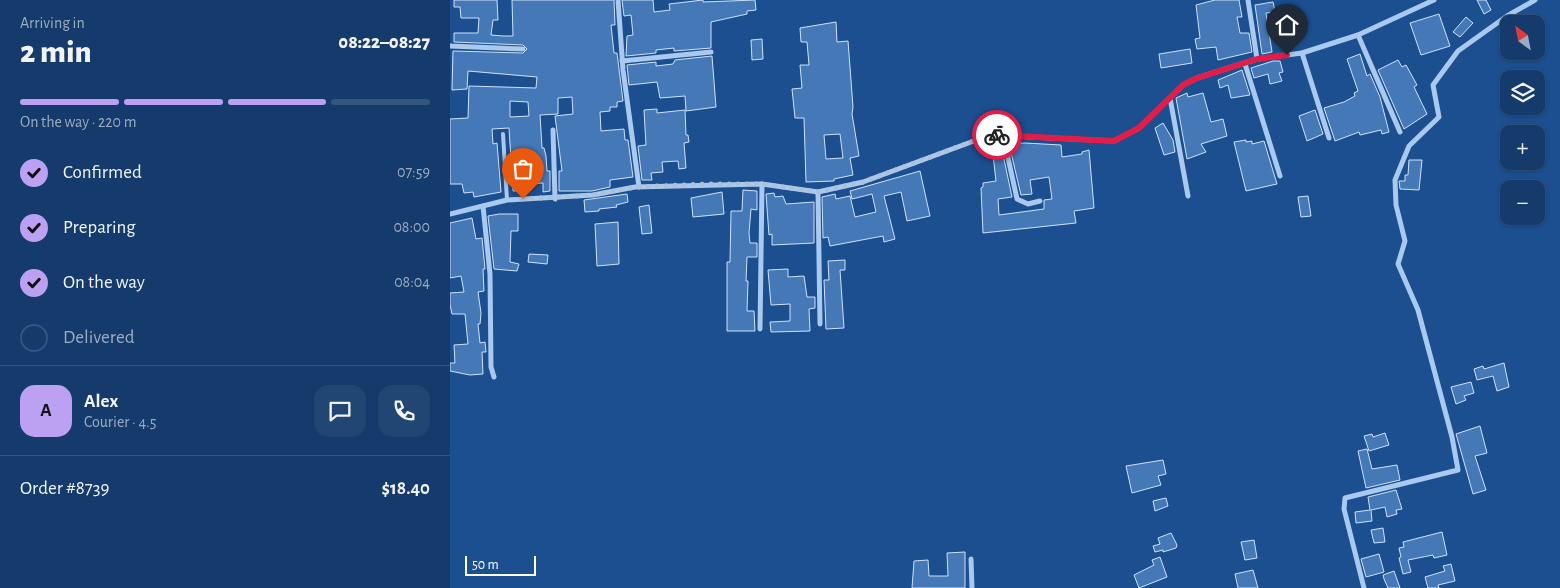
<!DOCTYPE html>
<html lang="en">
<head>
<meta charset="utf-8">
<style>
  :root { --surface:#143b6b; --page:#214673; --text:#f1f3f6; --muted:#9dadc1; --line:#33557e; --accent:#bca0f2 }
  body { margin:0; font-family:"Alegreya Sans",sans-serif; background:var(--page); color:var(--text); height:100vh; display:flex; flex-direction:column; font-size:19px; white-space:nowrap }
  * { box-sizing:border-box; margin:0 }
  p { font-size:16px; color:var(--muted) }
  .icon { flex:none; width:28px; height:28px; fill:none; stroke:currentColor; stroke-width:2; stroke-linecap:round; stroke-linejoin:round }
  .map { position:relative; flex:1; overflow:hidden }
  .panel { display:flex; flex-direction:column; background:var(--surface); width:450px }
  .panel>* { flex:none }
  .needle { width:32px; rotate:328deg }
  .buttons { position:absolute; left:1050px; top:15px; display:grid; gap:10px }
  .buttons a { display:grid; place-items:center; width:45px; height:45px; border-radius:10px; background:var(--surface); box-shadow:0 1px 4px #0004,0 0 0 1px var(--line); font-size:25px }
  .scale { position:absolute; left:15px; bottom:12px; width:71px; box-sizing:border-box; padding-left:5px; border:2px solid #fff; border-top:0; font-size:14px; line-height:18px; white-space:nowrap; color:#fff; -webkit-text-stroke:4px #1b4f8f; paint-order:stroke }
  .pin { position:absolute; display:grid; place-items:center; width:42px; height:42px; color:#fff; margin:-51px -21px; border-radius:50% 50% 50% 0; rotate:-45deg; box-shadow:0 0 5px #0007 }
  .pin .icon { rotate:45deg }
  .courier { position:absolute; display:grid; place-items:center; width:50px; height:50px; margin:-25px; border:4px solid #e11d48; border-radius:50%; background:#fff; color:#222; box-shadow:0 1px 6px #0007 }
  .summary em { font-style:normal; font-weight:800 }
  .summary div { display:flex; flex-direction:column-reverse }
  .summary { display:flex; align-items:center; justify-content:space-between; height:85px; padding:0 20px }
  h1 { font-size:32px; font-weight:800; line-height:38px }
  .bar { display:grid; grid-template-columns:repeat(4,1fr); gap:8px 5px; align-content:center; height:60px; padding:0 20px }
  .bar i { height:6px; border-radius:4px; background:var(--line) }
  .bar .current { background:var(--accent) }
  .bar p { grid-column:span 4 }
  .line { display:flex; align-items:center; gap:12px; padding:0 20px; border-top:1px solid var(--line) }
  .line div { flex:1 }
  .round { display:grid; place-items:center; flex:none; width:52px; height:52px; border-radius:15px; background:var(--page) }
  ol { padding:0 20px; list-style:none }
  li { display:flex; align-items:center; gap:15px; height:55px }
  li p { margin-inline-start:auto }
  li .icon { padding:5px; border-radius:50%; background:var(--accent); color:#111; stroke-width:4 }
  li:last-child { color:var(--muted) }
  li i { width:28px; height:28px; border:2px solid var(--line); border-radius:50% }
  main { display:flex; flex:1; min-height:0 }
  .map>svg:first-child { display:block }
  .building { fill:#4478b7; stroke:#cfe3fa; fill-rule:evenodd }
  .lines { fill:none; stroke-linecap:round; stroke-linejoin:round }
  .service { stroke:#a9c9ee; stroke-width:4 }
  .minor { stroke:#a9c9ee; stroke-width:5 }
  .done { stroke:#afc1d8; stroke-width:5; stroke-dasharray:0 9 }
  .route { stroke:#e11d48; stroke-width:6 }
</style>
</head>
<body>
<main>
<section class="panel">
<div class="summary"><div><h1>2 min</h1><p>Arriving in</p></div><em>08:22–08:27</em></div>
<div class="bar"><i class="current"></i><i class="current"></i><i class="current"></i><i></i><p>On the way · 220 m</p></div>
<ol>
<li><svg class="icon" aria-label="check" viewBox="0 0 24 24"><path d="M5 12l5 5 9-10"/></svg>Confirmed<p>07:59</p></li>
<li><svg class="icon" aria-label="check" viewBox="0 0 24 24"><path d="M5 12l5 5 9-10"/></svg>Preparing<p>08:00</p></li>
<li><svg class="icon" aria-label="check" viewBox="0 0 24 24"><path d="M5 12l5 5 9-10"/></svg>On the way<p>08:04</p></li>
<li><i></i>Delivered</li>
</ol>
<div class="line" style="height:90px"><b class="round" style="background:var(--accent);color:#111">A</b><div><b>Alex</b><p>Courier · 4.5</p></div><a class="round"><svg class="icon" aria-label="chat" viewBox="0 0 24 24"><path d="M4 5h16v11H9l-5 4z"/></svg></a><a class="round"><svg class="icon" aria-label="phone" viewBox="0 0 24 24"><path d="M5 4h4l2 5-3 2q2 4 5 5l2-3 5 2v4C11 20 4 13 5 4z"/></svg></a></div>
<div class="line" style="height:65px"><div>Order #8739</div><b>$18.40</b></div>
</section>
<div class="map">
<svg width="1110" height="588" viewBox="0 0 1110 588">
  <rect width="100%" height="100%" fill="#1b4f8f"/>
  <g class="building">
    <path d="M 4,0 L 47,0 L 48,20 L 43,20 L 41,35 L 53,36 L 63,36 L 62,0 L 164,0 L 165,25 L 161,25 L 164,53 L 167,53 L 173,101 L 167,102 L 167,107 L 160,107 L 160,111 L 150,112 L 151,131 L 174,129 L 175,140 L 178,140 L 183,177 L 160,180 L 160,187 L 142,191 L 109,191 L 109,171 L 112,171 L 105,116 L 123,114 L 122,97 L 108,98 L 108,114 L 90,115 L 92,148 L 94,148 L 96,156 L 97,171 L 100,171 L 100,191 L 93,192 L 93,183 L 74,184 L 74,191 L 63,191 L 59,128 L 42,129 L 43,144 L 47,143 L 51,192 L 24,197 L 23,192 L 14,193 L 12,184 L 0,184 L 0,119 L 18,118 L 19,86 L 86,88 L 87,77 L 18,71 L 17,89 L 2,90 L 3,51 L 73,53 L 77,49 L 73,45 L 4,42 L 4,33 L 28,33 L 29,18 L 11,18 L 10,7 L 4,7 ZM 60,101 L 78,102 L 79,116 L 60,117 Z"/>
    <polygon points="172,0 203,0 204,12 220,10 219,4 253,0 253,2 305,0 306,10 297,11 297,14 261,22 261,48 224,51 224,48 206,50 206,53 176,56 177,36 183,35 181,15 174,16"/>
    <polygon points="765,0 789,0 792,17 787,17 790,33 799,33 802,52 768,60 766,47 747,49 745,39 750,38 746,5"/>
    <polygon points="1027,0 1036,0 1041,10 1034,14"/>
    <polygon points="823,2 825,12 816,13 822,52 812,54 805,5"/>
    <polygon points="989,14 1000,46 971,55 960,23"/>
    <polygon points="1016,17 1023,23 1010,37 1003,32"/>
    <path d="M 386,22 L 387,42 L 398,41 L 403,107 L 402,114 L 409,156 L 400,158 L 403,175 L 384,179 L 384,181 L 356,182 L 354,118 L 345,118 L 342,89 L 352,88 L 350,65 L 359,65 L 357,42 L 351,42 L 350,28 ZM 390,134 L 393,158 L 376,159 L 374,135 Z"/>
    <polygon points="312,39 313,59 302,60 301,40"/>
    <polygon points="740,49 742,63 711,68 709,54"/>
    <polygon points="910,54 917,76 920,74 930,97 939,132 932,134 931,130 910,135 909,132 885,141 874,108 894,102 905,96 904,93 908,91 897,59"/>
    <polygon points="262,56 266,107 236,111 235,96 210,98 207,82 179,85 177,65 206,62 206,66 223,64 225,60"/>
    <polygon points="948,60 952,67 956,65 967,85 964,87 977,114 954,129 928,70"/>
    <polygon points="823,61 830,61 833,72 829,73 832,81 820,84 818,74 804,78 801,68"/>
    <polygon points="792,70 800,95 781,98 778,85 770,88 768,80"/>
    <polygon points="737,93 738,97 753,93 761,122 773,119 777,136 751,144 756,152 737,159 726,98"/>
    <polygon points="207,109 207,113 235,110 236,135 238,135 239,142 234,143 236,168 229,169 228,161 212,162 213,172 201,173 202,180 192,180 188,146 196,145 194,110"/>
    <polygon points="865,110 873,134 857,141 849,116"/>
    <polygon points="713,123 723,140 725,152 714,155 705,128"/>
    <polygon points="796,140 796,142 802,141 802,144 814,141 827,184 796,191 784,142"/>
    <polygon points="575,143 611,145 612,157 632,154 632,152 639,150 644,208 624,211 626,223 533,233 531,188 533,187 533,183 546,181 542,146 551,145 562,197 548,199 549,215 594,209 594,200 602,199 599,177 580,180 582,194 571,195 559,144"/>
    <polygon points="959,160 972,160 969,190 950,189 949,181 955,181 955,175 958,175"/>
    <polygon points="470,171 480,216 457,221 451,192 434,196 445,239 434,242 433,236 380,246 378,237 373,238 372,197 385,194 386,199 400,196 405,217 426,212 422,194 402,199 400,191"/>
    <polygon points="293,190 307,191 307,210 301,209 299,233 300,243 307,243 307,257 297,257 296,281 298,281 297,311 304,311 305,331 277,331 277,262 280,262 281,211 292,211"/>
    <polygon points="272,192 274,214 243,217 241,198"/>
    <polygon points="324,193 325,197 333,196 336,204 364,202 364,243 322,245 322,234 319,235 316,194"/>
    <polygon points="177,194 178,202 166,205 167,207 149,209 149,211 135,212 134,200"/>
    <polygon points="858,196 861,216 851,217 848,197"/>
    <polygon points="199,205 202,233 192,234 189,207"/>
    <polygon points="49,214 68,214 68,231 61,231 60,262 69,264 67,271 44,269 38,216"/>
    <polygon points="22,218 26,239 32,238 35,269 33,269 34,291 28,292 31,313 30,324 28,324 30,343 35,342 36,352 32,352 33,374 20,375 0,371 0,363 5,363 4,345 18,344 15,314 2,314 0,305 0,293 14,292 11,276 0,278 0,223"/>
    <polygon points="168,222 169,264 147,266 145,224"/>
    <polygon points="79,254 98,255 97,264 78,262"/>
    <polygon points="395,260 395,270 390,270 394,328 376,329 374,280 379,280 378,261"/>
    <polygon points="338,269 338,277 354,276 357,297 365,297 365,308 359,309 360,331 321,332 320,322 340,321 340,304 321,305 318,270"/>
    <polygon points="1054,363 1059,387 1047,391 1043,376 1027,380 1024,369 1033,366 1034,369"/>
    <polygon points="1021,382 1024,393 1014,396 1016,400 1006,404 1001,387"/>
    <polygon points="1030,426 1037,453 1025,456 1036,490 1023,494 1006,434"/>
    <polygon points="935,433 939,445 919,451 914,436 922,434 923,437"/>
    <polygon points="917,449 922,469 947,465 950,480 916,488 908,451"/>
    <polygon points="713,460 716,474 708,476 711,485 682,493 676,466"/>
    <polygon points="946,490 952,509 946,510 947,514 937,517 935,507 921,510 922,521 906,523 905,512 920,510 918,497"/>
    <polygon points="716,498 718,506 705,511 703,501"/>
    <polygon points="933,528 935,542 924,543 921,530"/>
    <polygon points="992,532 997,555 984,558 983,555 958,560 961,572 953,574 949,558 951,557 949,548 954,547 953,542"/>
    <polygon points="721,533 727,545 726,548 713,552 713,550 705,552 703,546 710,544 708,538"/>
    <polygon points="804,540 807,558 795,560 791,542"/>
    <polygon points="515,552 515,588 462,588 464,561 478,560 479,576 498,576 497,553"/>
    <polygon points="929,554 934,572 916,577 911,559"/>
    <polygon points="710,557 717,577 689,588 684,575 704,565 702,560"/>
    <polygon points="1001,564 1005,581 988,585 989,588 978,588 975,577 995,571 993,566"/>
    <polygon points="803,570 808,588 788,588 785,574"/>
    <polygon points="944,571 950,588 938,588 934,579 933,575"/>
  </g>
  <g class="lines">
    <polyline class="service" points="53,134 57,200"/>
    <g class="minor">
      <polyline points="168,0 173,70 189,187"/>
      <polyline points="798,0 807,59"/>
      <polyline points="908,35 950,132"/>
      <polyline points="0,46 73,49"/>
      <polyline points="852,53 879,138"/>
      <polyline points="172,61 261,52"/>
      <polyline points="795,64 830,176"/>
      <polyline points="720,98 738,196"/>
      <polyline points="103,130 105,199"/>
      <polyline points="553,135 567,199 578,204 590,201"/>
      <polyline points="368,192 370,324"/>
      <polyline points="33,206 40,274 41,367 44,377"/>
      <polyline points="0,214 57,200 143,195 185,187 312,184 368,192 413,182 540,135 664,141 689,128 733,85 747,78 807,59 852,53 908,35 984,0"/>
      <polyline points="310,329 312,184"/>
      <polyline points="521,559 522,588"/>
      <polyline points="914,588 894,509 895,498 1008,470 1002,437 968,310 948,264 955,241 946,205 945,180 959,146 989,117 983,85 1008,51 1057,16 1085,0"/>
    </g>
  </g>
  <g class="lines">
    <polyline class="done" points="73,199 143,195 185,187 257,184 312,184 368,192 413,182 540,135 547,135"/>
    <polyline class="route" points="547,135 664,141 689,128 733,85 747,78 807,59 837,55"/>
  </g>
</svg>
<div class="buttons">
<a><svg class="needle" viewBox="-14 -14 28 28"><path d="M0-13l5 13h-10z" fill="#e53935"/><path d="M0 13l5-13h-10z" fill="#9dadc1"/></svg></a>
<a><svg class="icon" aria-label="layers" viewBox="0 0 24 24"><path d="M12 4l9 5-9 5-9-5zM3 14l9 5 9-5"/></svg></a>
<a>+</a>
<a>−</a>
</div>
<div class="scale">50 m</div>
<div class="pin" style="left:73px;top:199px;background:#ea580c"><svg class="icon" aria-label="bag" viewBox="0 0 24 24"><path d="M5 8h14l-1 12H6zM9 8a3 3 0 0 1 6 0"/></svg></div>
<div class="pin" style="left:837px;top:55px;background:#1f2937"><svg class="icon" aria-label="home" viewBox="0 0 24 24"><path d="M3 11l9-7 9 7M6 9v11h12V9"/></svg></div>
<div class="courier" style="left:547px;top:135px"><svg class="icon" aria-label="bike" viewBox="0 0 24 24"><circle cx="6" cy="16" r="4"/><circle cx="18" cy="16" r="4"/><path d="M6 16l4-8h5l3 8M10 8l3 8H6M13 5h3"/></svg></div>
</div>
</main>
</body>
</html>
